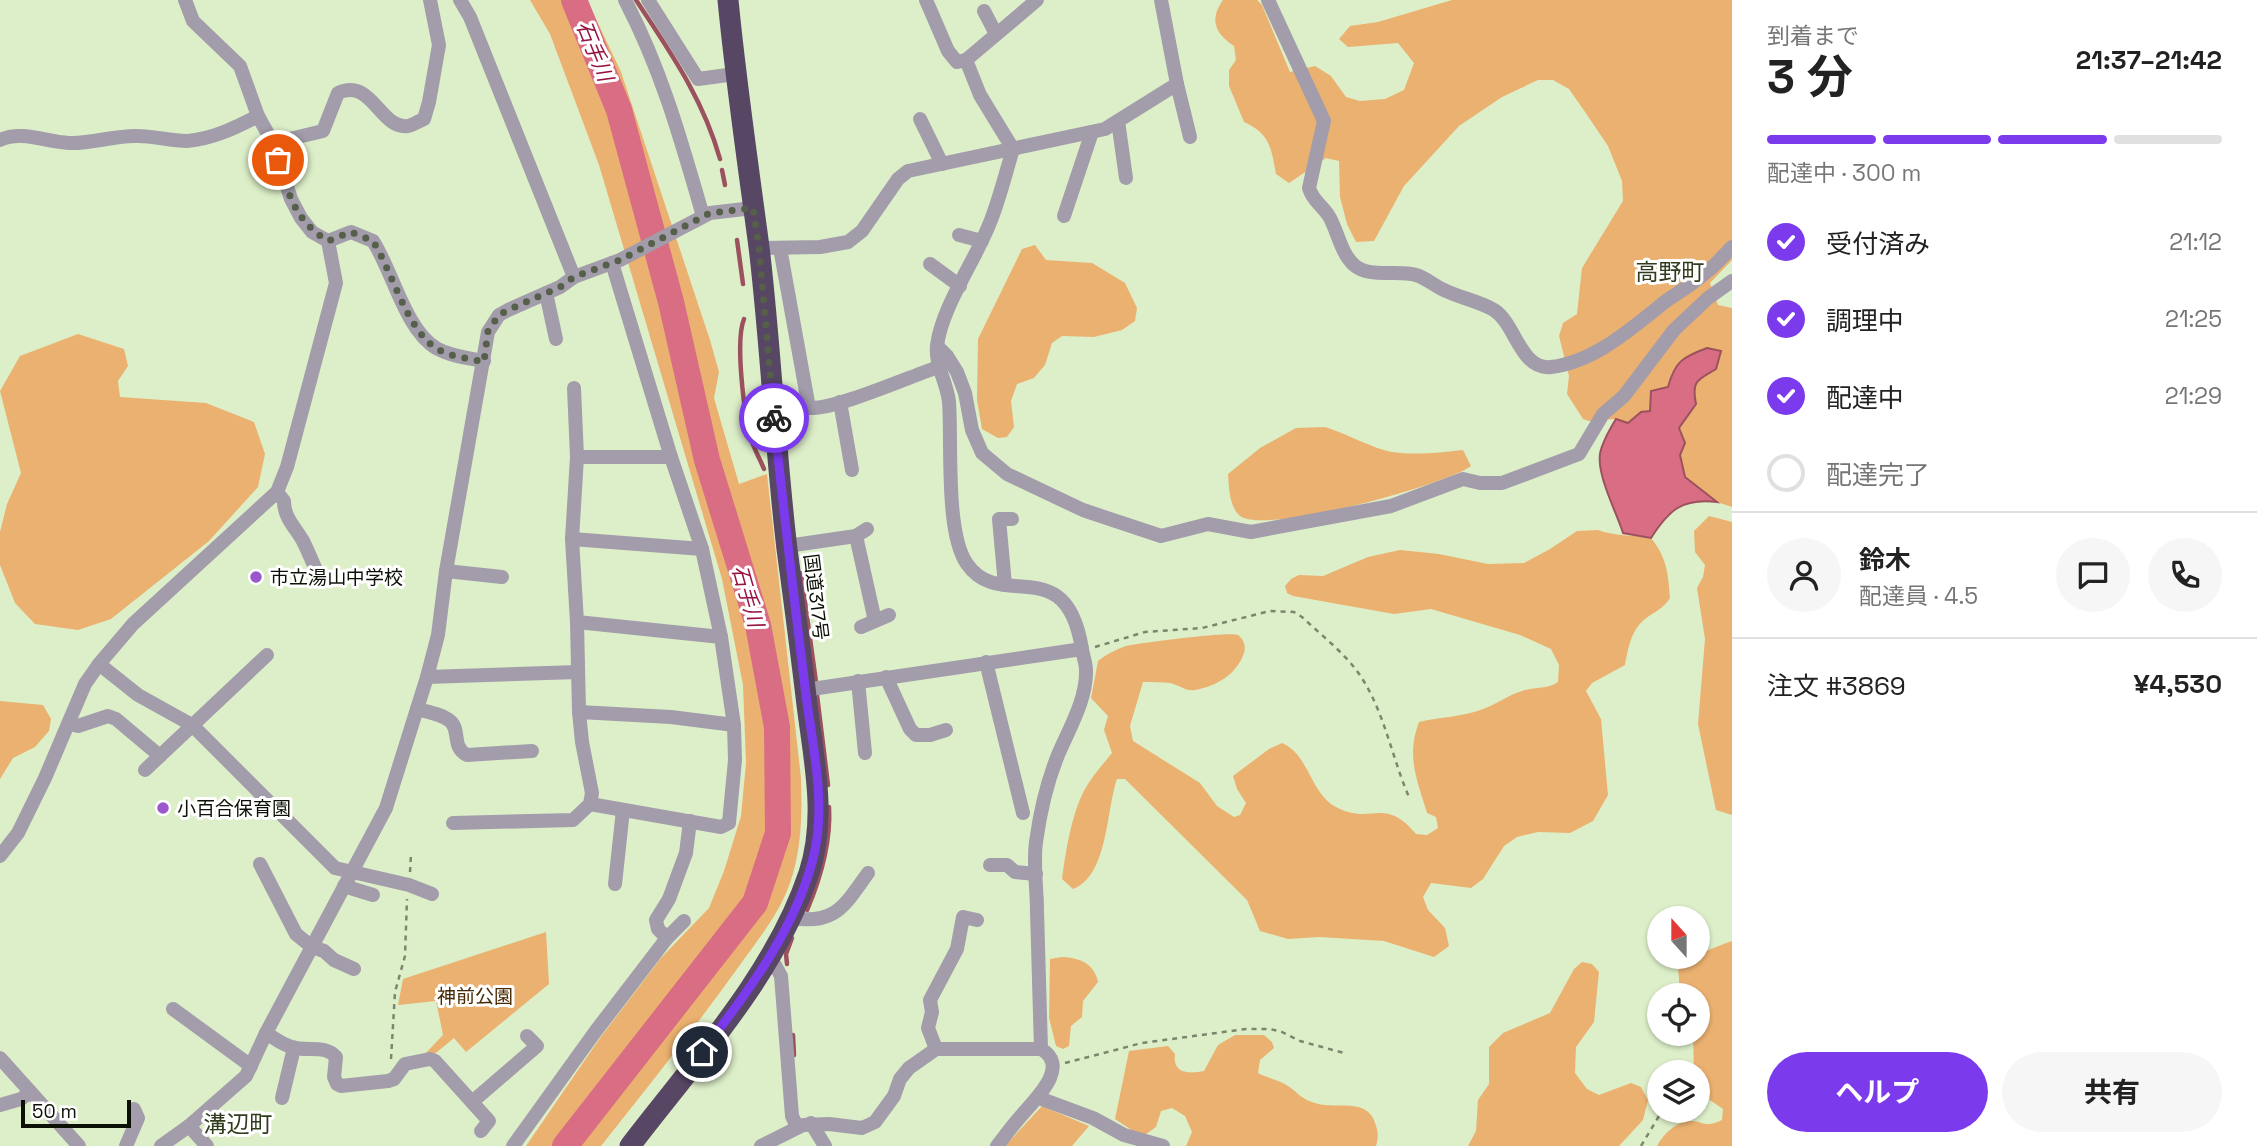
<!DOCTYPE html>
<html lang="ja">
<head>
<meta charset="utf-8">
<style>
  :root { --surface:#fff; --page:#f6f6f6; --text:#222; --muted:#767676; --line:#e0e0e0; --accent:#7c3aed }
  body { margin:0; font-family:"Space Grotesk","Noto Sans JP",sans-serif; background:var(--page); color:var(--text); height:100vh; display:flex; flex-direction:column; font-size:26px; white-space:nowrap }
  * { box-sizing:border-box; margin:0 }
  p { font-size:23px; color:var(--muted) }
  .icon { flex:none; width:38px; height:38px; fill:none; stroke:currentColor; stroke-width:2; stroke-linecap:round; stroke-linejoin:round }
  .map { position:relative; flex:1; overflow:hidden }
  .panel { display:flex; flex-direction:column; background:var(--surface); width:525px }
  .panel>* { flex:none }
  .needle { width:46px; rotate:339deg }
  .fabs { position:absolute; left:1647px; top:906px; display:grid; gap:14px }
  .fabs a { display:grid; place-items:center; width:63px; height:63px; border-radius:50%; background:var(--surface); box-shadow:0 2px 5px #0004; font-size:35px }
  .scale { position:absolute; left:21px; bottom:18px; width:110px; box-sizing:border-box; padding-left:7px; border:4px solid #0c1105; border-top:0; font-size:19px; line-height:24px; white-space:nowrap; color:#0c1105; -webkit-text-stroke:5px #fff; paint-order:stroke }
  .pin { position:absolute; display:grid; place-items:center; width:60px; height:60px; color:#fff; margin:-30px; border:4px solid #fff; border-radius:50%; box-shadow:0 2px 7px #0007 }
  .courier { position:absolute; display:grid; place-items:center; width:70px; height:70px; margin:-35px; border:5px solid #7c3aed; border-radius:50%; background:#fff; color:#222; box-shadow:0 2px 9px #0007 }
  .headline em { font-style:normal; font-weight:700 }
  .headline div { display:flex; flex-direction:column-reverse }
  .headline { display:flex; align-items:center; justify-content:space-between; height:119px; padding:0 35px }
  h1 { font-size:46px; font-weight:700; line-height:52px }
  .bar { display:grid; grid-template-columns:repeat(4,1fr); gap:10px 7px; align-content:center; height:84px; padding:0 35px }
  .bar i { height:9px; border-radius:5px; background:var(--line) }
  .bar .on { background:var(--accent) }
  .bar p { grid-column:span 4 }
  .line { display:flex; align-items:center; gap:18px; padding:0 35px; border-top:2px solid var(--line) }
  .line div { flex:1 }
  .round { display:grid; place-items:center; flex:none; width:74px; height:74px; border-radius:37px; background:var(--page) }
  ol { padding:0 35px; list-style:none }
  li { display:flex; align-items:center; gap:21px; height:77px }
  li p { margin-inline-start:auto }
  li .icon { padding:7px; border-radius:50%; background:var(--accent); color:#fff; stroke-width:4 }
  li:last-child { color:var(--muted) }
  li i { width:38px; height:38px; border:4px solid var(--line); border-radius:50% }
  .cta { display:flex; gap:14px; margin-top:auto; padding:14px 35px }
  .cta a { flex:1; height:80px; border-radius:42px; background:var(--accent); color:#fff; font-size:28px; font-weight:700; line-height:80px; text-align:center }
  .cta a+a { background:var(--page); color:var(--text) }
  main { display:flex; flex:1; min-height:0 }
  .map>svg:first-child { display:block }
  .green { fill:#ebb170 }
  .water { fill:#d96d84; stroke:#9c515e; stroke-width:2 }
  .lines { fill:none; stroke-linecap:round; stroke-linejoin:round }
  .stream { stroke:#9c515e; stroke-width:4.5 }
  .river { stroke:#d96d84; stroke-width:26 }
  .path { stroke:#7b876d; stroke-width:2.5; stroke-dasharray:5 5; stroke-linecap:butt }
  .street { stroke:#a39cab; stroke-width:14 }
  .highway { stroke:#574765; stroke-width:21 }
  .done { stroke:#555f4a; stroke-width:7; stroke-dasharray:0 12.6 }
  .route { stroke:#7c3aed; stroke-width:9 }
  .poi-dot { fill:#9b58cd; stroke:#fff; stroke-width:2.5 }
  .labels { text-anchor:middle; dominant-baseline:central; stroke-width:6; stroke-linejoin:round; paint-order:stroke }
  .poi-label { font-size:19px; fill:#0c1105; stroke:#fff; text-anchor:start }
  .street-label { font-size:19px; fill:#0c1105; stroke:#fff }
  .park-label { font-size:19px; fill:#472a03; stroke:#fff }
  .water-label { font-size:21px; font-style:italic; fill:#981442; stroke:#fff }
  .quarter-label { font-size:23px; fill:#2f3c1d; stroke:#fff }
</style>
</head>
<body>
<main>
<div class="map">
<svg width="1732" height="1146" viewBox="0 0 1732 1146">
  <rect width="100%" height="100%" fill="#ddefc9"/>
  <g class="green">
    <path d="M 530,0 L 587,0 L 621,72 L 710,340 L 719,372 L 714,398 L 739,484 L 767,474 L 801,778 C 802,814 802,849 790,883 C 779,915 756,942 737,969 C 694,1029 647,1088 601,1146 L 526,1146 L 600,1038 L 661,958 L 709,908 L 724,871 L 741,816 L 746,763 L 743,685 L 722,579 L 599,165 L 550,34 Z"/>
    <path d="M 1223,0 L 1257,0 L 1262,5 L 1290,72 L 1315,66 L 1331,76 L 1346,97 L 1360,101 L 1385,99 L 1404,90 L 1414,63 L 1398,43 L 1348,47 L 1339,39 L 1350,26 L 1378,22 L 1452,0 L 1732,0 L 1732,260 L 1710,283 L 1718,305 L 1732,308 L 1732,507 L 1717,502 L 1685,477 L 1680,454 L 1685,442 L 1679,428 L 1696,404 C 1691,380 1697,380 1716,369 L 1672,372 L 1669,387 L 1650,411 L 1641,412 L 1628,423 L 1616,419 L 1589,421 L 1583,419 L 1567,394 L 1569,376 L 1559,336 L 1563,323 L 1577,314 L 1582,268 L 1623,201 L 1622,181 L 1608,146 L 1583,109 L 1569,89 L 1553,80 L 1538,80 L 1502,97 L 1459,126 L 1404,186 L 1374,241 L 1356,242 L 1347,224 L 1340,197 L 1339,161 L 1326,158 L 1289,183 L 1276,174 C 1271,147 1270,134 1244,122 L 1229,86 L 1229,70 L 1236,60 L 1234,46 C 1215,33 1209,20 1223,0 Z"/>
    <polygon points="1035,245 1046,260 1092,263 1125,283 1137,308 1135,321 1122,330 1094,337 1062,336 1052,343 1045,365 1034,378 1017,384 1011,401 1014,427 1007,437 998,438 982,429 977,400 978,339 1022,249"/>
    <polygon points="78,334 124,349 128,366 118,381 120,397 206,403 254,422 265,454 258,487 209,541 111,619 78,630 35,624 15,603 0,565 0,532 7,504 21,473 0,391 20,356"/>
    <path d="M 1325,427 C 1345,433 1374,449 1392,452 C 1415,455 1440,453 1463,450 L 1471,466 C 1446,485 1259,537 1239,515 C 1229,505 1229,487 1228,474 L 1260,448 L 1296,428 Z"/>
    <polygon points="1709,516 1732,522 1732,815 1716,810 1698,724 1705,639 1697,588 1703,577 1705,565 1695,552 1694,531"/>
    <path d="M 1598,530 C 1613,536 1634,535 1651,538 C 1667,558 1668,573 1670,598 C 1663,609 1654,612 1645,619 C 1631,630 1628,649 1625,665 L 1592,683 L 1586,691 L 1601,719 L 1608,795 L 1593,821 L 1570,833 L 1538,832 L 1517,837 L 1504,846 L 1483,879 L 1471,888 L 1431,883 L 1423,897 L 1428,910 L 1445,928 L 1449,946 L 1434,957 L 1384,941 L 1319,937 L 1288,939 L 1260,931 L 1247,900 L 1125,779 L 1117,779 C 1106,811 1108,876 1073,889 L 1062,879 C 1066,850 1072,809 1088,784 C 1095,773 1104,763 1112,753 L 1104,730 L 1108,716 L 1091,698 L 1098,661 C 1107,654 1115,650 1126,646 C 1138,643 1231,631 1238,635 C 1244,639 1246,647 1244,653 C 1237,674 1217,686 1195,690 C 1187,692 1179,685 1170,683 C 1162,682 1152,682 1143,682 L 1130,726 L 1133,741 L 1200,783 L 1217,806 L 1234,817 L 1240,815 L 1246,803 L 1237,789 L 1233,776 L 1269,749 L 1282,743 C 1310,755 1310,795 1338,808 C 1372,825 1384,796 1416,834 L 1427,835 L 1438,828 L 1436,817 L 1427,813 C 1417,779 1406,757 1419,722 C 1440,717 1462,717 1483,709 C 1497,704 1508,695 1522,691 C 1536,686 1546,690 1558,682 L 1559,665 L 1551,649 L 1520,635 L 1431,609 L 1394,614 L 1293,596 L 1287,593 L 1285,586 L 1291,579 L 1299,575 L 1323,576 L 1368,557 L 1400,550 L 1439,554 L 1488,564 L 1524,563 L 1550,549 L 1577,531 Z"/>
    <polygon points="0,701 43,705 51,719 49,731 35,747 13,758 0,779"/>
    <polygon points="546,932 549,984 466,1052 454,1038 431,1057 422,1057 443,1035 436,1001 398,1005 403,979"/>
    <path d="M 1732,941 L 1732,1146 L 1657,1146 C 1663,1135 1674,1123 1688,1121 C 1704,1120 1703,1129 1722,1120 L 1723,1109 L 1698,1092 L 1698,1073 L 1694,1073 L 1693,1034 L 1698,1034 L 1698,996 L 1680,996 L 1678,965 C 1696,956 1711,948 1732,941 Z"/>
    <path d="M 1062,957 C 1080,958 1094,963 1098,982 L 1083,1001 L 1082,1017 L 1071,1026 L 1069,1046 L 1063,1049 L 1056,1046 L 1049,1018 L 1050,959 Z"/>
    <polygon points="1582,962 1592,964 1599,972 1594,1022 1576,1047 1575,1073 1587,1089 1599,1095 1631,1083 1641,1087 1648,1100 1643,1120 1619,1146 1468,1146 1476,1131 1478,1100 1489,1084 1489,1047 1503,1033 1550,1013 1574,969"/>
    <path d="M 1235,1035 L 1264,1035 L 1272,1042 L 1274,1048 L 1260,1060 L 1258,1073 C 1267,1078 1279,1080 1288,1086 C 1300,1094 1298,1097 1315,1103 C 1333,1110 1364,1097 1374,1120 C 1378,1131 1379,1135 1376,1146 L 1186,1146 L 1192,1132 L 1185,1116 L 1172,1108 L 1161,1111 L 1156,1127 L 1142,1137 L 1115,1119 L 1129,1051 L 1168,1046 L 1175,1054 C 1172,1074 1190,1074 1204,1071 L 1218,1045 Z"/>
    <polygon points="1042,1106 1089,1126 1072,1146 1005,1146"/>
  </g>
  <path class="water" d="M 1707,348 L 1721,351 L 1716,369 C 1698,380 1691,380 1696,404 L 1679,428 L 1685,443 L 1680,455 L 1685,477 L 1717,502 C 1682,498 1669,510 1651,538 L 1623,533 C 1616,511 1597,476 1600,454 C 1602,442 1610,429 1616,419 L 1628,423 L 1641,412 L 1650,411 L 1651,391 L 1668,387 C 1675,361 1683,357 1707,348 Z"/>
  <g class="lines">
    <g class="stream">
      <path d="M 636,0 C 670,52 703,98 720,159"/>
      <polyline points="722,170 725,185"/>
      <polyline points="737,240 743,284"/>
      <path d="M 744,319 C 735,341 744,414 751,439 C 754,449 760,459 764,469"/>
      <polyline points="801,573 816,682"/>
      <polyline points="817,695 828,785"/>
      <path d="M 807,910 C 821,877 831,843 829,807"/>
      <polyline points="787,964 786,954 792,938"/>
      <polyline points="793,1035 794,1055"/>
    </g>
    <polyline class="river" points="565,1146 755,903 778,833 777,727 758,625 707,460 671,302 619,110 574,0"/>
    <g class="path">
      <path d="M 1095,647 L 1145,632 L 1202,628 L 1270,611 L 1294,612 L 1302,617 C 1320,634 1342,651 1357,671 C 1384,708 1391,756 1409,797"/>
      <polyline points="410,872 411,854"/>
      <polyline points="391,1059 395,992 405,956 407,899"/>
      <polyline points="1065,1063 1142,1043 1246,1029 1270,1029 1282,1032 1300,1041 1344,1053"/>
      <polyline points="1641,1146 1662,1111"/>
    </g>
    <g class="street">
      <polyline points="460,0 470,17 574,277"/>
      <path d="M 625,0 C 662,71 681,140 703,216"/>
      <polyline points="648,0 698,79 735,74"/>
      <path d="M 926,0 L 948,51 L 957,62 L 966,60 L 980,95 L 1013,149 C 1006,172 1000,197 991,220 C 977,258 941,308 937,346 C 935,366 947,382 949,402 C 952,442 945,533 967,564 C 1001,613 1066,549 1082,649 C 1083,656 1086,663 1086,670 C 1087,699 1069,729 1058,755 C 1047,782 1040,813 1036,842 C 1033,864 1037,889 1037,911 C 1038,957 1040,1003 1041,1049"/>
      <path d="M 1268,0 L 1324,121 L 1309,188 C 1313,202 1323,205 1330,218 C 1338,233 1341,253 1354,265 C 1370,279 1397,269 1416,275 C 1426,278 1435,286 1444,290 C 1460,298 1479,301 1494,310 C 1516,324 1520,370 1551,367 C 1595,362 1633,327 1666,301 C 1679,292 1693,284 1705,273 C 1715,266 1723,256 1732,247"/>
      <polyline points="984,11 996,34"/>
      <polyline points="966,60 1037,0"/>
      <polyline points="1177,84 1190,137"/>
      <polyline points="920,119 942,164"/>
      <polyline points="1118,121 1126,178"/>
      <path d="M 0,140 C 22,130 45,142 69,143 C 92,144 115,135 138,136 C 154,136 170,141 187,141 C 212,139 235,128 258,116"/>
      <path d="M 273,143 L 323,131 L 338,93 C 372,77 380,130 408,126 C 413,125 419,121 424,119 L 429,102 L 439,45 L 430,0"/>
      <polyline points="1064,216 1092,132"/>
      <polyline points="959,235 982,241"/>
      <path d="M 328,241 L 351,232 L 373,241 C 393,272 405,329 436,348 C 450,356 468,358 484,361"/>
      <polyline points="759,248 820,247 848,242 862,231 898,179 908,171 1105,129 1177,84 1161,0"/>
      <path d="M 780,248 L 809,408 C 834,410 909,377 938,367"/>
      <polyline points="930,264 960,286"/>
      <polyline points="546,293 556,339"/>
      <polyline points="937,346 947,356 957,372 965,393 972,430 982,453 1007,474 1083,510 1161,536 1208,524 1251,532 1391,506 1463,479 1480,483 1502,483 1579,454 1603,414 1624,396 1674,330 1708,298 1732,281"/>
      <polyline points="840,402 852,470"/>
      <polyline points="577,457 671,457"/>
      <path d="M 277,492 L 284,501 C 284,518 295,527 303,541 C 308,551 312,561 317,572"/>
      <polyline points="856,536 875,621"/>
      <polyline points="572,539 702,549"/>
      <polyline points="787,546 856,536 867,529"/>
      <polyline points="446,571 502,577"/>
      <polyline points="1005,585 999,519 1012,519"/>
      <polyline points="577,622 721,637"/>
      <polyline points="861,627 889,615"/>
      <polyline points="986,662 1023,813"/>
      <polyline points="99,664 138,695 192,725 335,868 409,885 432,894"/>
      <polyline points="427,677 578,672"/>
      <polyline points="886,677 910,729 916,735 930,735 946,730"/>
      <polyline points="858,681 865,753"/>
      <polyline points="805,690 1082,649"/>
      <path d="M 417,709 C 427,712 442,714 450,721 C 461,730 451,747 467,755 L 532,751"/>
      <polyline points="579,712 671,717 734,725"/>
      <polyline points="68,724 78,726 108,716 116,719 160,756"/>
      <polyline points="145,770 267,655"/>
      <polyline points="590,804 721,827 729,823 735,760 734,725 721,637 702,549 671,457 612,263"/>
      <polyline points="453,823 573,820 590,804 592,793 582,742 579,712 577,622 572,539 577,457 574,388"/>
      <polyline points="0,856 18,833 45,778 85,684 99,664 133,624 277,492 287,467 336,283 328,241 312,232 301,218 291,199 273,143 258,116 240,66 193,21 185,0"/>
      <polyline points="260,864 296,934 312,947 324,951 334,960 354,969"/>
      <polyline points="990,865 1007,865 1015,872 1036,874"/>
      <polyline points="615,884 623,810"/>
      <polyline points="344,886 373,895"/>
      <path d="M 790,918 C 836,925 844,906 868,873"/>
      <polyline points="667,938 658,929 656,920 669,899 686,853 690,821"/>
      <polyline points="766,960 775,965 781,976 792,1116 797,1127"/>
      <polyline points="173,1009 251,1066"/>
      <path d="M 266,1033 C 274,1038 283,1045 292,1047 C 307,1052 325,1044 336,1057 L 334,1077 L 337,1084 L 341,1086 L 388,1081 L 394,1079 L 405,1064 L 430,1059 L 435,1061 L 489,1121 L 481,1131"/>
      <polyline points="936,1049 928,1028 932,1012 930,1000 957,949 963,917 977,920"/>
      <polyline points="0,1058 79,1146"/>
      <polyline points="282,1098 294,1048"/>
      <polyline points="1039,1098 1093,1118 1124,1135 1163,1146"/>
      <polyline points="472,1102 537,1046 527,1036"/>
      <polyline points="0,1105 21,1099 29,1093"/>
      <polyline points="811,1123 825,1146"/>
      <polyline points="189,1126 207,1146"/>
      <polyline points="126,1146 138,1118 134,1109"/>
      <polyline points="161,1146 189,1126 246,1076 266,1033 386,808 427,677 438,635 446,571 488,332 499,315 508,310 560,287 574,277 620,260 710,213 753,208"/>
      <polyline points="513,1146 595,1032 667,938 684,921"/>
      <path d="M 761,1146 L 803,1125 L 829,1124 L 862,1128 L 875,1122 L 894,1096 L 900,1079 L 909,1068 L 936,1049 L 1041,1049 C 1072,1067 1033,1101 1021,1116 C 1012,1126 1005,1136 997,1146"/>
    </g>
    <path class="highway" d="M 630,1146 C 694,1062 775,975 809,873 C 827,818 814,761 807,705 C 801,653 794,601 787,549 C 775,448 771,347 759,247 C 748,164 736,83 728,0"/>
  </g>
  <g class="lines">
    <path class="done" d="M 278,160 C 288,194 296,222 328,241 L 351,232 L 373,241 C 392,271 407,330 436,348 C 450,357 468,358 484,362 L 488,331 L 499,315 L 508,310 L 560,287 L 574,277 L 620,260 L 710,213 L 753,208 L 759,248 L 774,418"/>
    <path class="route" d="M 702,1052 C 748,992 799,925 815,850 C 826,797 811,739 805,687 C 794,597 783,508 774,418"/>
  </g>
  <g class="poi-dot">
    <circle cx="256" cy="577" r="7"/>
    <circle cx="163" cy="808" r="7"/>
  </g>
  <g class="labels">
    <g class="poi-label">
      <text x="270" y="577">市立湯山中学校</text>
      <text x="177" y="808">小百合保育園</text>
    </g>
    <g class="street-label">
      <text transform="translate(816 597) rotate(83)">国道317号</text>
    </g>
    <g class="park-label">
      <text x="475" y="996">神前公園</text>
    </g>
    <g class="water-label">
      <text transform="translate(595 51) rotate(68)">石手川</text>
      <text transform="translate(748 596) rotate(74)">石手川</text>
    </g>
    <g class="quarter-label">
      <text x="1670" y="272">高野町</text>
      <text x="238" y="1124">溝辺町</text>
    </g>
  </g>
</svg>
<div class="fabs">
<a><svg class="needle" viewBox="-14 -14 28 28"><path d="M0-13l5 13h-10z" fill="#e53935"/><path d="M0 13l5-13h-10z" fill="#767676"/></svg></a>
<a><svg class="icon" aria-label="locate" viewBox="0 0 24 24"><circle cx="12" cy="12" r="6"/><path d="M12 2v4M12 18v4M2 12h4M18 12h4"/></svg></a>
<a><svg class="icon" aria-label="layers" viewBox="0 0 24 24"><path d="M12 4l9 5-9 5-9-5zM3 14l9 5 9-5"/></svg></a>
</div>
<div class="scale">50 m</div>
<div class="pin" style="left:278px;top:160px;background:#ea580c"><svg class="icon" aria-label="bag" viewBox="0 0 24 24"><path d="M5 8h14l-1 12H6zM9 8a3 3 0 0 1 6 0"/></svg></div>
<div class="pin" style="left:702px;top:1052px;background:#1f2937"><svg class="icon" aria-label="home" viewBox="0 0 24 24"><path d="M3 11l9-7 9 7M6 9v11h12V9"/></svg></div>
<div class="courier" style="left:774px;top:418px"><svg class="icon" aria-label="bike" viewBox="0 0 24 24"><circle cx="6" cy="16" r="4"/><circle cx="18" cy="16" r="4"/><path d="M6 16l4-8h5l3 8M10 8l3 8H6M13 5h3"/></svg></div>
</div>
<section class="panel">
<div class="headline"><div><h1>3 分</h1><p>到着まで</p></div><em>21:37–21:42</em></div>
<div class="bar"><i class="on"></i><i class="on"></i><i class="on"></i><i></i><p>配達中 · 300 m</p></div>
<ol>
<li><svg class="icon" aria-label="check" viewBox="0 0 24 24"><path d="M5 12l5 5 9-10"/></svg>受付済み<p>21:12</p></li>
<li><svg class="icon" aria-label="check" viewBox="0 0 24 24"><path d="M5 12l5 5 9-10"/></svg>調理中<p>21:25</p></li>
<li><svg class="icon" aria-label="check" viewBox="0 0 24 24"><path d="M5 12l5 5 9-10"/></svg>配達中<p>21:29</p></li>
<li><i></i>配達完了</li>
</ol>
<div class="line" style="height:126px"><a class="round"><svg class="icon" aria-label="person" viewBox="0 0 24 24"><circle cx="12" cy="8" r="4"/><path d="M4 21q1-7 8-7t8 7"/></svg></a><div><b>鈴木</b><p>配達員 · 4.5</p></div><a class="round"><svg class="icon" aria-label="chat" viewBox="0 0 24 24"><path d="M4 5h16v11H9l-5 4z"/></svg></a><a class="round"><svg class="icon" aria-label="phone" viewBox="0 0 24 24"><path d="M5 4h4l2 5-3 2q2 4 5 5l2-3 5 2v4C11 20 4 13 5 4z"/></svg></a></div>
<div class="line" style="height:91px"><div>注文 #3869</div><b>¥4,530</b></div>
<div class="cta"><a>ヘルプ</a><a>共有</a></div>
</section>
</main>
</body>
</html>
